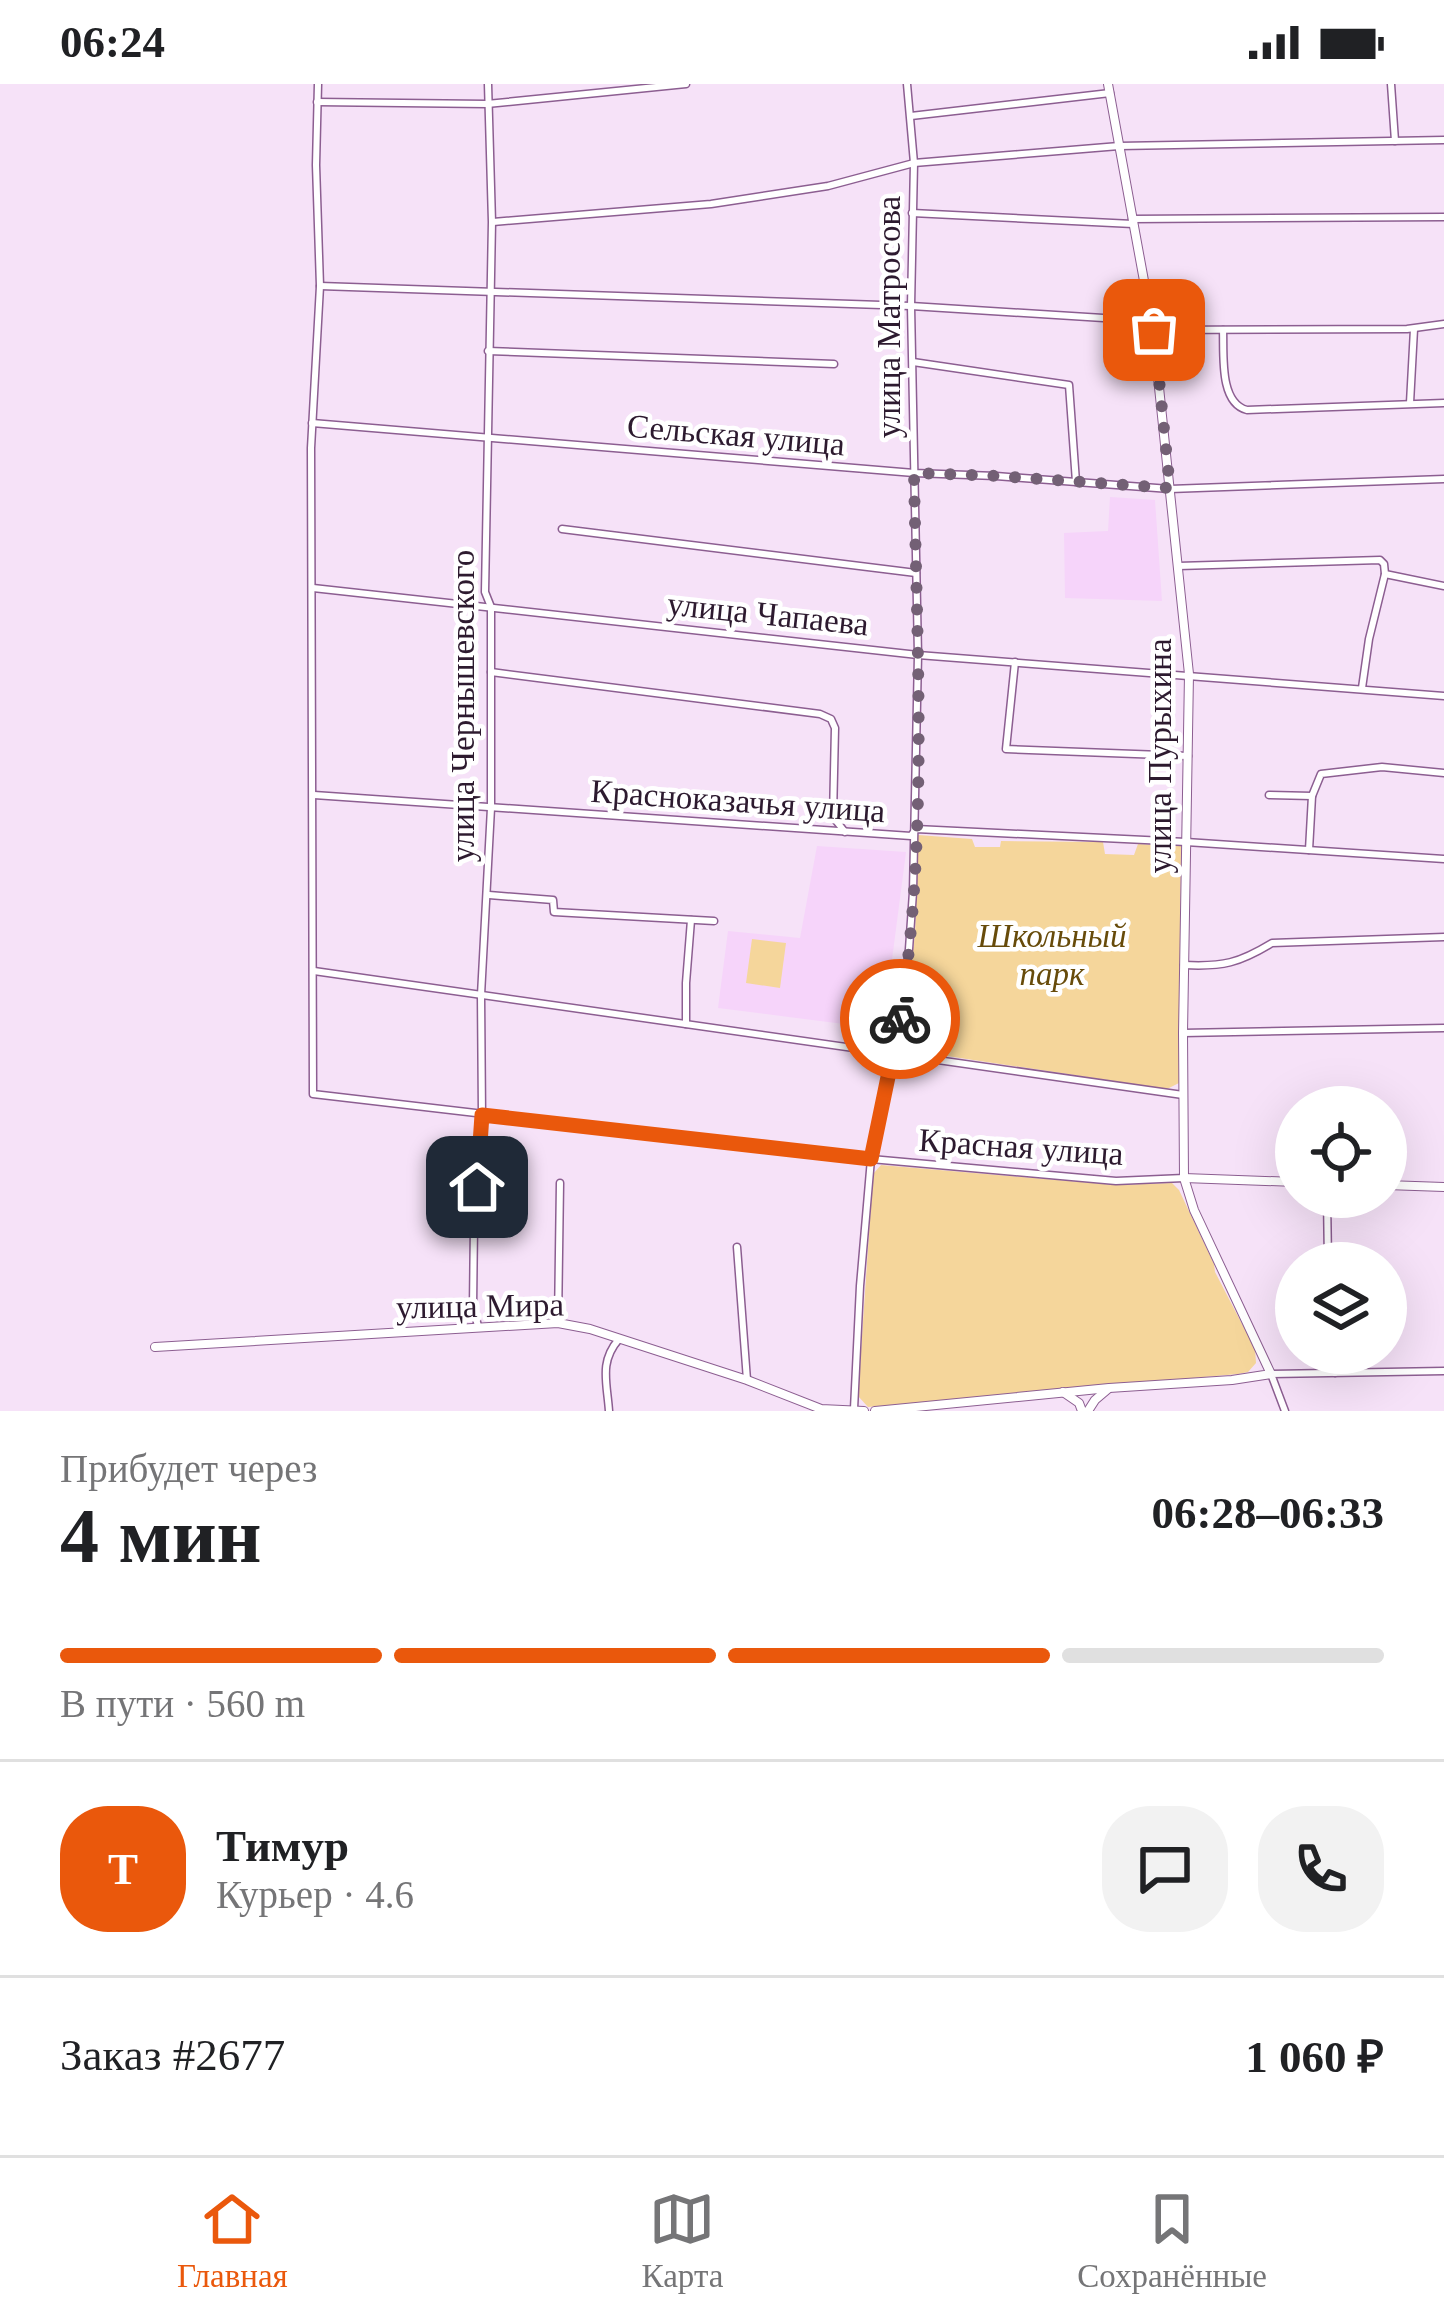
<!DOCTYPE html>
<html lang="ru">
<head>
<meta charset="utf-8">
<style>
  :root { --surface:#fff; --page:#f2f2f2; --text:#202124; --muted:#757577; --line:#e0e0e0; --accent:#ea580c }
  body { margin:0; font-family:Georgia,serif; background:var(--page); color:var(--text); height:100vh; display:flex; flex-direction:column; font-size:45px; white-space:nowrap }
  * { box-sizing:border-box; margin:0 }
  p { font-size:39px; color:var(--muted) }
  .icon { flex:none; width:66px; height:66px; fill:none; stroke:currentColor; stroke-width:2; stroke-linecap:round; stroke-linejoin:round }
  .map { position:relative; height:1327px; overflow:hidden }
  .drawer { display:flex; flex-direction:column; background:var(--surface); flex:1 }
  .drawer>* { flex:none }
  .fabs { position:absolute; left:1275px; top:1002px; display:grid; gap:24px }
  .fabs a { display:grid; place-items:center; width:132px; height:132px; border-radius:50%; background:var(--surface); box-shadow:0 12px 48px #0002; font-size:60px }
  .pin { position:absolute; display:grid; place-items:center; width:102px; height:102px; color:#fff; margin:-51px; border-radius:24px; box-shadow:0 6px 18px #0006 }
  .courier { position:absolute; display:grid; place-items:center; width:120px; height:120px; margin:-60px; border:9px solid #ea580c; border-radius:50%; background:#fff; color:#222; box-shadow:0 3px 15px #0007 }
  .headline em { font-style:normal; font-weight:600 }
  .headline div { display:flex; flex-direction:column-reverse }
  .headline { display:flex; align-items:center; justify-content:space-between; height:204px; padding:0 60px }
  h1 { font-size:78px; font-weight:600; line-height:90px }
  .bar { display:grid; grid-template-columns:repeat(4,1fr); gap:18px 12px; align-content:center; height:144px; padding:0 60px }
  .bar i { height:15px; border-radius:9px; background:var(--line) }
  .bar .selected { background:var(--accent) }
  .bar p { grid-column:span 4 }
  .line { display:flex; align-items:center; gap:30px; padding:0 60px; border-top:3px solid var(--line) }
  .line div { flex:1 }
  .round { display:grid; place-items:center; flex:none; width:126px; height:126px; border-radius:48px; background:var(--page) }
  .status { display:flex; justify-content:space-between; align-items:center; height:84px; padding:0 60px; background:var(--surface); direction:ltr }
  .status svg { height:33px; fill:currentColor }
  .menu { display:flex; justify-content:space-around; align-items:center; height:168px; border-top:3px solid var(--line); background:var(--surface); font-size:33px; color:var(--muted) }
  .menu a { display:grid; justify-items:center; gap:6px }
  .menu .selected { color:var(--accent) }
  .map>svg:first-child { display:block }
  .built { fill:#f6d4fa }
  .green { fill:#f5d69b }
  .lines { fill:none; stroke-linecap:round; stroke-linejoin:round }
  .minor-casing { stroke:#8c5e91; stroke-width:9 }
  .tertiary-casing { stroke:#8c5e91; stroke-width:10 }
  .minor { stroke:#fff; stroke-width:6 }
  .tertiary { stroke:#fff; stroke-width:8 }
  .done { stroke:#736075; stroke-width:12; stroke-dasharray:0 21.6 }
  .route { stroke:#ea580c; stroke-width:15 }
  .labels { text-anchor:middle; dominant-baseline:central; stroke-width:9; stroke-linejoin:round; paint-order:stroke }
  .street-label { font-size:33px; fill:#2d1a2f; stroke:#fff }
  .park-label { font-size:33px; font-style:italic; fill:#674b0a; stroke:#fff }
</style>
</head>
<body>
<div class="status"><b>06:24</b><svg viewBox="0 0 49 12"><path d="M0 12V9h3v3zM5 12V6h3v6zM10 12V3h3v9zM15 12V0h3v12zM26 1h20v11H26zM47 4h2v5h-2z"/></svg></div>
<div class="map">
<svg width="1444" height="1327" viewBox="0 0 1444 1327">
  <rect width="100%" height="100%" fill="#f6e2f8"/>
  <g class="built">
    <polygon points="1110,413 1155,416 1162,517 1065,514 1064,449 1108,447"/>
    <polygon points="817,762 906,768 883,945 718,924 728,847 800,854"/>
  </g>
  <g class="green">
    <polygon points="918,751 972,755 975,763 1000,763 1001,757 1103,758 1105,770 1134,771 1138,760 1181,762 1179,999 1167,1005 907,966 901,962 915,850"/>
    <polygon points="752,855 786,859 780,904 746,899"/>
    <polygon points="881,1081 1116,1101 1172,1099 1179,1106 1214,1180 1215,1188 1255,1265 1256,1279 1248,1288 1238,1290 868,1323 858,1312 873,1090"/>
  </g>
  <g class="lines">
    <g class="minor-casing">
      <g id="minor">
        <polyline points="318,0 316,81 320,202 311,364 313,1010 871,1075 1116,1097 1184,1094"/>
        <polyline points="1391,0 1395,57"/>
        <polyline points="317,18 487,20 686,0"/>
        <polyline points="911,32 1110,9"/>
        <polyline points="912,129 1133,140"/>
        <polyline points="1132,135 1444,133"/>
        <polyline points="493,138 711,120 828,102 914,79 1119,62 1444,56"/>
        <polyline points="320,202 911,222 1151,237"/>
        <polyline points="1153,246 1407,245 1444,240"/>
        <path d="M 1223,246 C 1224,270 1219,319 1247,326 L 1444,319"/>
        <polyline points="488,267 834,280"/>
        <polyline points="913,278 1069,301 1076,398"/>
        <polyline points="1410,319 1414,245"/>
        <polyline points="312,339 914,389 996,392 1170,405 1444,395"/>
        <polyline points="562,445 916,489"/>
        <polyline points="1178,482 1380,476 1384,480 1385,490 1444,502"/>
        <polyline points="313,504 918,571 1444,612"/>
        <polyline points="1015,578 1006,665 1188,672"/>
        <polyline points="491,588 820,630 831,635 835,644 833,733 845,748"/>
        <polyline points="1362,604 1369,555 1385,490"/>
        <polyline points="314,711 911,752 916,745 1186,758 1444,775"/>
        <polyline points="1269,711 1312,712 1321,690 1382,683 1444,689"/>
        <polyline points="1309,766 1312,712"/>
        <polyline points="489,811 553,816 554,828 714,837"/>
        <path d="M 1184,881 C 1223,883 1239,879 1272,859 L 1444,853"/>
        <path d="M 314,887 C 604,929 894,967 1183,1011"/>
        <polyline points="686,940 686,899 691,836"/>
        <polyline points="1183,949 1444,944"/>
        <polyline points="1327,1113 1328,1179"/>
        <polyline points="737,1163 747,1296"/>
        <polyline points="558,1239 560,1099"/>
        <polyline points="478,1242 473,1223 474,1140 482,1031 481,911 491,724 491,523 485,508 492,138 488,0"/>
        <polyline points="1334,1269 1335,1289"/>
        <polyline points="854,1325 860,1202 871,1075 895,967 909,865 913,808 918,571 911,222 914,79 907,0"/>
        <path d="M 609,1327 C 607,1298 599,1278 619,1255"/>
        <polyline points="1285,1327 1271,1290 1444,1287"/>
      </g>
    </g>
    <g class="tertiary-casing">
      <g id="tertiary">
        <polyline points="1184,1094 1296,1098"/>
        <polyline points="1386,1101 1444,1103"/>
        <polyline points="155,1263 558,1239 590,1245 747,1296 821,1325 864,1327"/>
        <polyline points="1063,1308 1079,1319 1082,1327"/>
        <polyline points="875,1327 1109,1304 1232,1296 1271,1290 1194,1126 1184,1094 1183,949 1189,590 1153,246 1108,0"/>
        <polyline points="1088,1327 1095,1316 1108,1305"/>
      </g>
    </g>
    <use href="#minor" class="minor"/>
    <use href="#tertiary" class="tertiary"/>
  </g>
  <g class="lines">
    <path class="done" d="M 900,935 C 928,756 917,570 914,389 L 997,392 L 1170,404 L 1154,246"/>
    <polyline class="route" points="477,1103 482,1031 871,1075 900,935"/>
  </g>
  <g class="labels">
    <g class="street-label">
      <text transform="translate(889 233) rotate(-90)">улица Матросова</text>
      <text transform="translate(736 351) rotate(5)">Сельская улица</text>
      <text transform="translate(768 530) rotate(6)">улица Чапаева</text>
      <text transform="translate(463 622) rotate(-90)">улица Чернышевского</text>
      <text transform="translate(1160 672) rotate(-90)">улица Пурыхина</text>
      <text transform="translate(738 717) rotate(4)">Красноказачья улица</text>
      <text transform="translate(1021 1063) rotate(4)">Красная улица</text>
      <text transform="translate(480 1222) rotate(-1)">улица Мира</text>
    </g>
    <g class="park-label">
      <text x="1052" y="852">Школьный<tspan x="1052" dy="38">парк</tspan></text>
    </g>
  </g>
</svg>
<div class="fabs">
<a><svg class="icon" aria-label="locate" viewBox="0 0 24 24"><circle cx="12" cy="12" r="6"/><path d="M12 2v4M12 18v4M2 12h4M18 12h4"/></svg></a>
<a><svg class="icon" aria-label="layers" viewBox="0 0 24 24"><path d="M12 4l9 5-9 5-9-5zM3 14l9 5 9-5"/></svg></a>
</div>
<div class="pin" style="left:1154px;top:246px;background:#ea580c"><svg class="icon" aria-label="bag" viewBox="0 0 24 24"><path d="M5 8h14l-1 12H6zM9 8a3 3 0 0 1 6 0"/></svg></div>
<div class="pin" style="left:477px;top:1103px;background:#1f2937"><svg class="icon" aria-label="home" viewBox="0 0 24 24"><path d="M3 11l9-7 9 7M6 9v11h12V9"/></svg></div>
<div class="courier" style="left:900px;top:935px"><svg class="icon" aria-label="bike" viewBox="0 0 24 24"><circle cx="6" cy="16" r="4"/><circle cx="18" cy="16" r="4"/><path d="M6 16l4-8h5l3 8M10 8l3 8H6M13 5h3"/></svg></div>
</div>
<section class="drawer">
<div class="headline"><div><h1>4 мин</h1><p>Прибудет через</p></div><em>06:28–06:33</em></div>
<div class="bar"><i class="selected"></i><i class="selected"></i><i class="selected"></i><i></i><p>В пути · 560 m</p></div>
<div class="line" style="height:216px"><b class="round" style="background:var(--accent);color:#fff">Т</b><div><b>Тимур</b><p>Курьер · 4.6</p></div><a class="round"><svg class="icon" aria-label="chat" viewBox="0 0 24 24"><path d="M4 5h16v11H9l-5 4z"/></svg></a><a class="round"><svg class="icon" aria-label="phone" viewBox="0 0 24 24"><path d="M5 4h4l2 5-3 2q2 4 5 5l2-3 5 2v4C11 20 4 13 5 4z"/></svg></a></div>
<div class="line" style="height:156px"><div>Заказ #2677</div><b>1 060 ₽</b></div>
</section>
<nav class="menu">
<a class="selected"><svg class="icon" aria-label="home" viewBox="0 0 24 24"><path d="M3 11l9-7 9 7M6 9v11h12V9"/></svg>Главная</a>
<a><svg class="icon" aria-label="map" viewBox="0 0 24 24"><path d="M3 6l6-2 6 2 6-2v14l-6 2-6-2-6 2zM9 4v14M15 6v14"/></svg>Карта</a>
<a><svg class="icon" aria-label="saved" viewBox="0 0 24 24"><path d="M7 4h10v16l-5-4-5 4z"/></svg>Сохранённые</a>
</nav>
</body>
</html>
